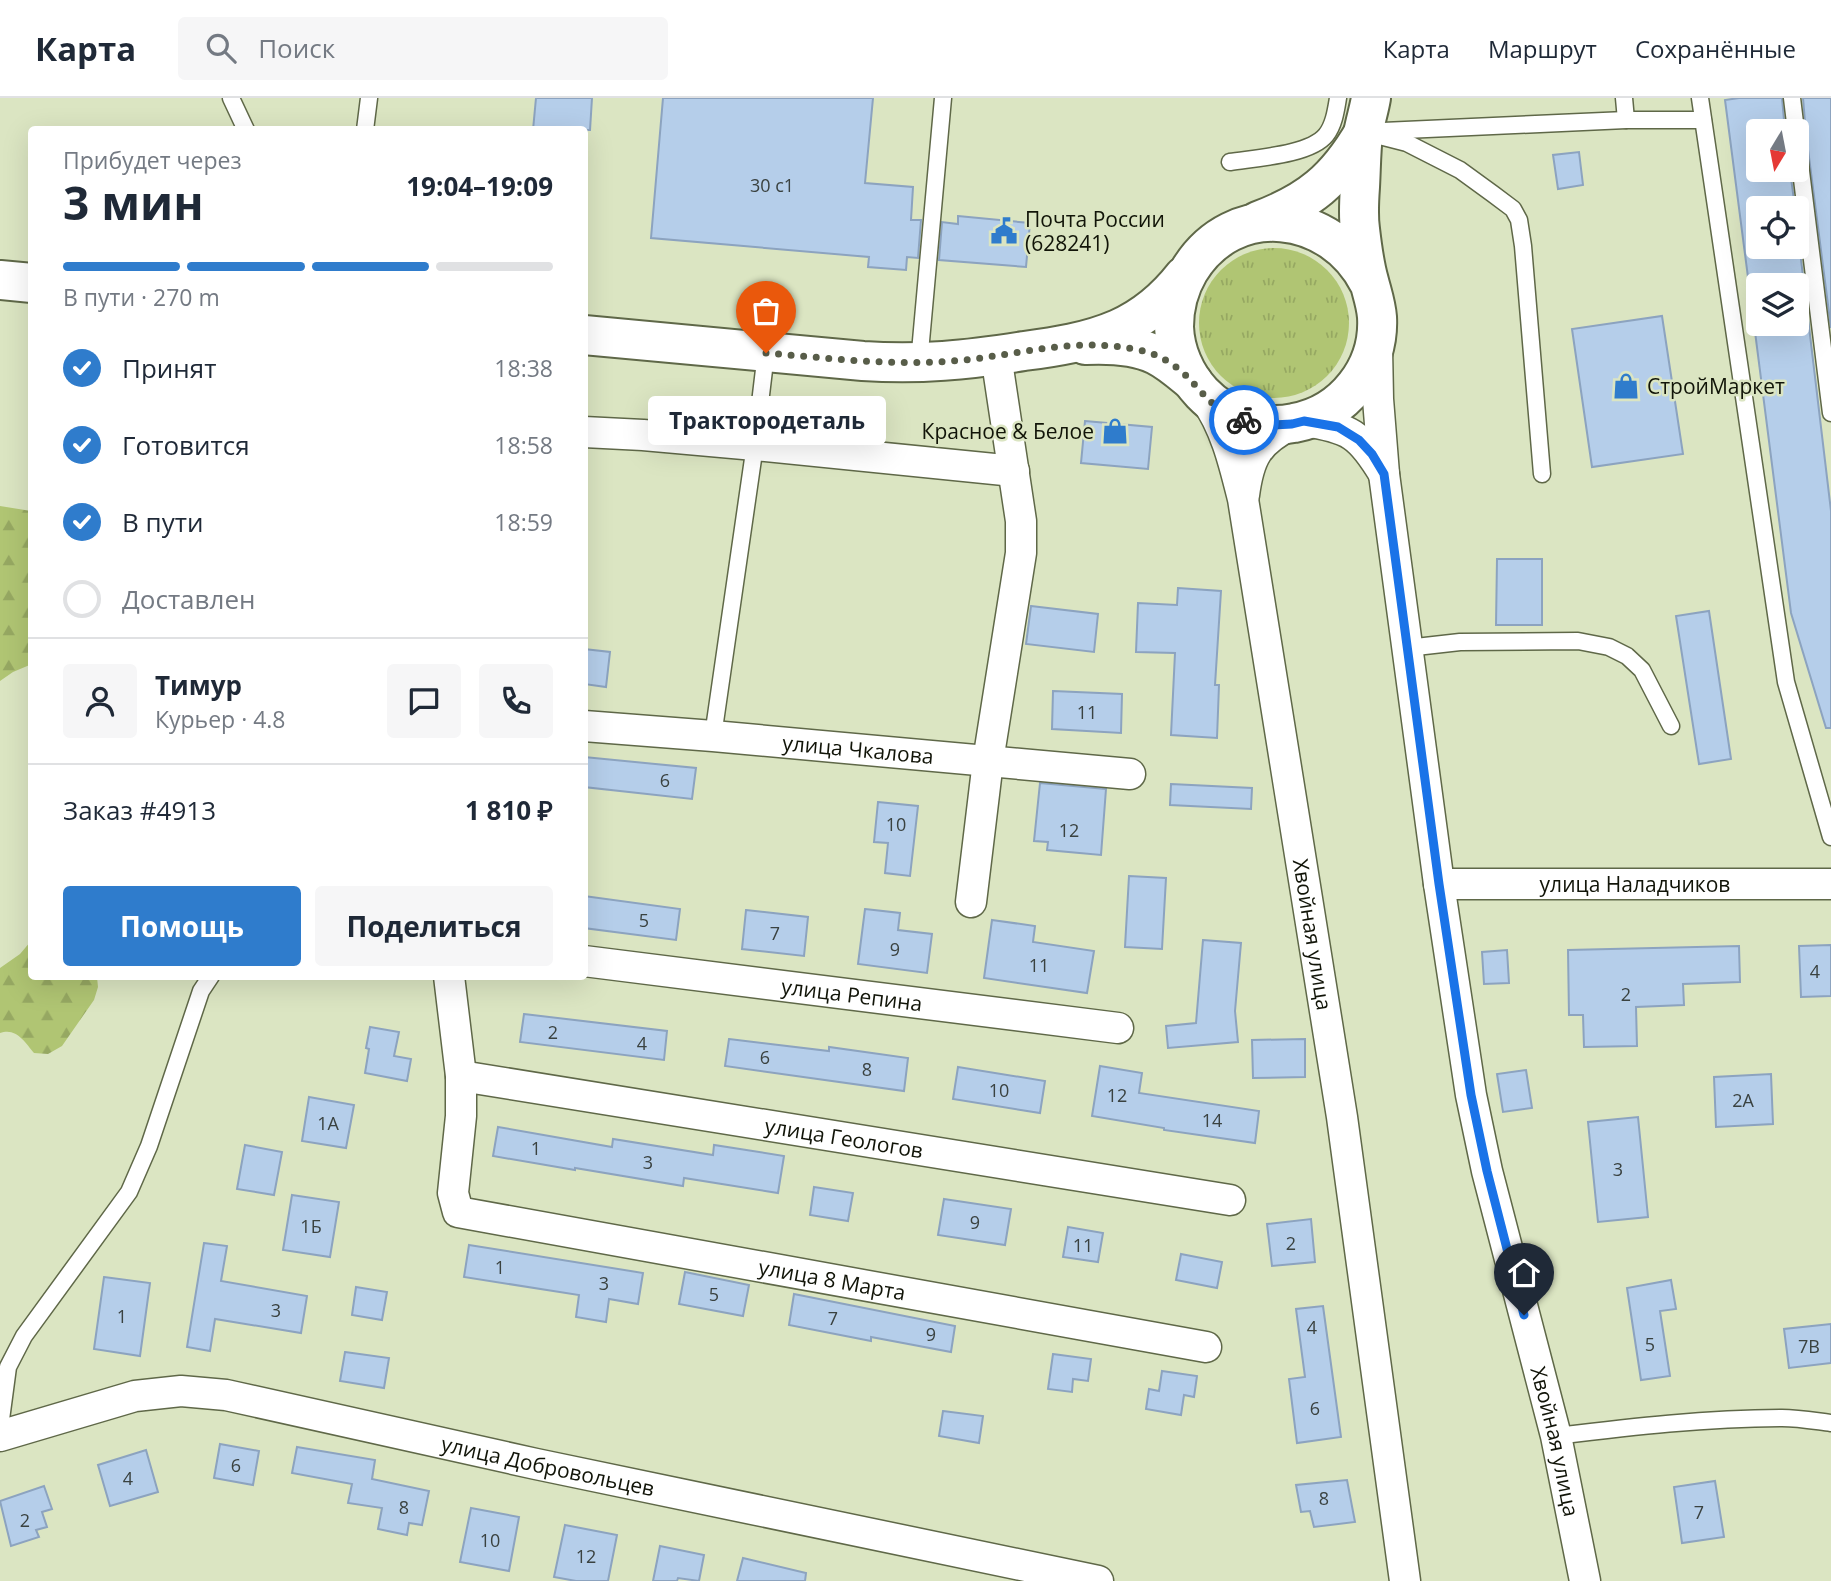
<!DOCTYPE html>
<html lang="ru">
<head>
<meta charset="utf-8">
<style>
  :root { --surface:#fff; --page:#f6f6f7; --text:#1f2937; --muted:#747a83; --line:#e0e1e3; --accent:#2f7ccc }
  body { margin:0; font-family:"Open Sans",sans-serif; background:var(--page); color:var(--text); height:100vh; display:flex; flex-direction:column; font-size:26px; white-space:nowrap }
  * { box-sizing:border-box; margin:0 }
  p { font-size:23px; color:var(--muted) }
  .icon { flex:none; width:38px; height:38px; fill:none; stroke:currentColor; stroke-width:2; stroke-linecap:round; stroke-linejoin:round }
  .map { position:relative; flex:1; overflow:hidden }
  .side { position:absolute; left:28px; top:28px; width:560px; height:854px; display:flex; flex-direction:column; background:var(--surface); border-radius:7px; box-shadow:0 7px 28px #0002 }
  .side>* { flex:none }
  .needle { width:46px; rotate:190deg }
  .fabs { position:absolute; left:1746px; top:21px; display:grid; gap:14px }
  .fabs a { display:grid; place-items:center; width:63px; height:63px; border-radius:7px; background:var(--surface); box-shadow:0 7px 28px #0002; font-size:35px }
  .pin { position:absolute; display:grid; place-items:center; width:60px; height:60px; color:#fff; margin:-72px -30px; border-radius:50% 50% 50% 0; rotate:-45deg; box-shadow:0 0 7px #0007 }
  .pin .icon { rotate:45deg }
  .courier { position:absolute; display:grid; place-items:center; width:70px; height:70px; margin:-35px; border:5px solid #1a73e8; border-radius:50%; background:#fff; color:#222; box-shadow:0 2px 9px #0007 }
  .bubble { position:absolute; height:49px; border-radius:7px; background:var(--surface); box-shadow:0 7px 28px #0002; font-size:23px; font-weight:700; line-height:49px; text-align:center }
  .overview em { font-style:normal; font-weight:700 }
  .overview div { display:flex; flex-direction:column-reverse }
  .overview { display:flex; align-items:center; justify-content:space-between; height:119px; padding:0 35px }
  h1 { font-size:46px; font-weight:700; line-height:52px }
  .bar { display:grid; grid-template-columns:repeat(4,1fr); gap:10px 7px; align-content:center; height:84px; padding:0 35px }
  .bar i { height:9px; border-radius:5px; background:var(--line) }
  .bar .selected { background:var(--accent) }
  .bar p { grid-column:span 4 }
  .line { display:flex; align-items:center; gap:18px; padding:0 35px; border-top:2px solid var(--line) }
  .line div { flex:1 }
  .round { display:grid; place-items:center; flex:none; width:74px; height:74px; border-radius:7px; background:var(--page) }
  ol { padding:0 35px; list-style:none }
  li { display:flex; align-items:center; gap:21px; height:77px }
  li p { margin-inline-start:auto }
  li .icon { padding:7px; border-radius:50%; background:var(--accent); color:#fff; stroke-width:4 }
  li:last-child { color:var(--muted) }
  li i { width:38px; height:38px; border:4px solid var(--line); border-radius:50% }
  .button { display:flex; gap:14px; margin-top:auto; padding:14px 35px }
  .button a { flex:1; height:80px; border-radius:7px; background:var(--accent); color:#fff; font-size:28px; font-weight:700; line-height:80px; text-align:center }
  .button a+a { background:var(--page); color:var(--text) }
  header { display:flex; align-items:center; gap:42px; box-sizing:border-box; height:98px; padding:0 35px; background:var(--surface); border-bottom:2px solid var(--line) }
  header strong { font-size:33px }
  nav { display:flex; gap:38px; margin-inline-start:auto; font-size:24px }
  .search { width:490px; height:63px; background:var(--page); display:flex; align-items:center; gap:18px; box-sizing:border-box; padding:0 24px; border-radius:7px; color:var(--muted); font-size:26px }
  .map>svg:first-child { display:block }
  .grass { fill:url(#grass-tufts) }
  .forest { fill:url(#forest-firs) }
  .building { fill:#b5ceea; stroke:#8ca3bf; stroke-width:2 }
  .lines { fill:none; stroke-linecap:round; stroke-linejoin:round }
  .service-casing { stroke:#5f6848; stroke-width:19 }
  .minor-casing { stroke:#5f6848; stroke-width:33 }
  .secondary-casing { stroke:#5f6848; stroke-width:42 }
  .service { stroke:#fff; stroke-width:16 }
  .minor { stroke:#fff; stroke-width:30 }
  .secondary { stroke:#fff; stroke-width:38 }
  .done { stroke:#585d49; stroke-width:7; stroke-dasharray:0 12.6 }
  .route { stroke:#1a73e8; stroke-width:9 }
  .labels { text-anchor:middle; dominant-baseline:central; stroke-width:5; stroke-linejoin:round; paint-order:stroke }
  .number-label { font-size:18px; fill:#3a4240 }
  .poi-label { font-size:21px; fill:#111408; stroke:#dbe5c2; text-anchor:start }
  .street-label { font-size:21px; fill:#111408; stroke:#dbe5c2 }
</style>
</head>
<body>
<header>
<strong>Карта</strong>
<div class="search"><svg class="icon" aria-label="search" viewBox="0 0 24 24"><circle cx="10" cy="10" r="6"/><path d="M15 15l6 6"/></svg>Поиск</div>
<nav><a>Карта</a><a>Маршрут</a><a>Сохранённые</a></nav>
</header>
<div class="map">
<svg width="1831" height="1483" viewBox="0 0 1831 1483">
  <defs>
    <pattern id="grass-tufts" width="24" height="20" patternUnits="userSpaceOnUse" patternTransform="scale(1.75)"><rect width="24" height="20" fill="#b0c573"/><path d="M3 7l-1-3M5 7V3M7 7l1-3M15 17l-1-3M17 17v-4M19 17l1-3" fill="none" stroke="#96a862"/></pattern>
    <pattern id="forest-firs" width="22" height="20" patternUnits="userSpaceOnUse" patternTransform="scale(1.75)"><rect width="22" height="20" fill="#b0c573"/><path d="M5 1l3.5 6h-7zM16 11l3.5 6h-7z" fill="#96a862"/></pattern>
  </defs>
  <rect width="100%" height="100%" fill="#dbe5c2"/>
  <circle class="grass" cx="1274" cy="225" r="75"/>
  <g class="forest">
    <polygon points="0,408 31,413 32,566 13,574 0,583"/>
    <path d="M 31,843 L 32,878 L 97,879 L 98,889 L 94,902 L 62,948 L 48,956 L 34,955 C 25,944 16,929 0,935 L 0,870 L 20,856 Z"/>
  </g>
  <g class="building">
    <polygon points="536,0 592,0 590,32 533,32"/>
    <polygon points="663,0 873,0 865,85 913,89 911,122 921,122 918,160 907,159 906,172 868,169 869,159 651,140"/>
    <polygon points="1739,0 1782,0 1785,33 1759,33 1759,72 1790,72 1795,110 1759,110 1759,149 1797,149 1797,128 1831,413 1831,630 1826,630 1791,515 1754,226 1797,226 1797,187 1749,187 1725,2"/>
    <polygon points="1803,0 1831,0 1831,230 1806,36"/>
    <polygon points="1579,54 1583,87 1558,91 1553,57"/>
    <polygon points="958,118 1030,125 1026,169 939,162 942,124 958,126"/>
    <polygon points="1662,218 1683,356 1592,369 1572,231"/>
    <polygon points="1085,323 1152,329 1148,371 1081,365"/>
    <polygon points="1497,461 1542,461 1542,527 1496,527"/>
    <polygon points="1178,490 1221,493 1215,587 1219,587 1217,640 1171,637 1175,555 1136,554 1138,505 1177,507"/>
    <polygon points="1031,508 1098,516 1094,554 1026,546"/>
    <polygon points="1709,513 1731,661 1699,666 1676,518"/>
    <polygon points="584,551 610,554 606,589 584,586"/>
    <polygon points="1053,593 1122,596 1121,635 1052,631"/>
    <polygon points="584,659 696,670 692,701 584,689"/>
    <polygon points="1040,685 1106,691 1101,757 1047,752 1048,744 1034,743"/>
    <polygon points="1171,686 1252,690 1251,711 1170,707"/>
    <polygon points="878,704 918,708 910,778 885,775 888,745 874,744"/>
    <polygon points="1129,778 1166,780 1162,851 1125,849"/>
    <polygon points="584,798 680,811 676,842 584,830"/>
    <polygon points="865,811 900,815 898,832 932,836 927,875 858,866"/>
    <polygon points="746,812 808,819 804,858 742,851"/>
    <polygon points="992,822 1035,828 1033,844 1094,853 1087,895 984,880"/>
    <polygon points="1203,842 1241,845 1235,913 1238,944 1168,950 1166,928 1196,925"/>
    <polygon points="1831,847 1831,898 1801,899 1799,848"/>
    <polygon points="1739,848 1740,884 1683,886 1684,907 1636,909 1637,948 1584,949 1583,917 1569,917 1568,852"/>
    <polygon points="1507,852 1509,885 1484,886 1482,854"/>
    <polygon points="524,916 667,933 664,962 520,944"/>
    <polygon points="370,929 399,934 394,958 411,961 407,983 365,975 369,951 366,950"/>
    <polygon points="729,941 829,953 829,949 908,960 904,993 725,968"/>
    <polygon points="1305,941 1305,979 1253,980 1252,942"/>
    <polygon points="1100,968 1142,975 1139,995 1259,1013 1255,1045 1164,1032 1164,1030 1092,1018"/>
    <polygon points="958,969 1045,983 1040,1015 953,1001"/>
    <polygon points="1526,972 1532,1010 1503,1014 1497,976"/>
    <polygon points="1771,976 1773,1026 1716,1029 1714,979"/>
    <polygon points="309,999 354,1007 346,1050 302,1043"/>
    <polygon points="1638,1019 1648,1119 1598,1124 1588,1024"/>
    <polygon points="498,1029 612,1049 613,1041 713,1057 714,1047 784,1058 778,1095 684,1080 683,1088 575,1070 575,1072 493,1058"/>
    <polygon points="245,1047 282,1054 274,1097 237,1091"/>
    <polygon points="814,1089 853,1095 848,1123 810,1117"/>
    <polygon points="292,1097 339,1104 330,1159 283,1152"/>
    <polygon points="944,1101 1011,1111 1005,1147 938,1137"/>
    <polygon points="1311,1121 1315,1164 1272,1168 1267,1126"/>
    <polygon points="1068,1129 1103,1135 1098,1164 1063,1159"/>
    <polygon points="204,1145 227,1148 221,1183 307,1198 301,1235 215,1221 210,1253 187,1249"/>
    <polygon points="469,1147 643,1175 638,1206 609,1201 606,1224 576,1219 579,1197 464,1179"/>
    <polygon points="1181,1156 1222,1164 1217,1190 1176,1182"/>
    <polygon points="685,1174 749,1187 743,1218 679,1206"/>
    <polygon points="104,1179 150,1185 140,1258 94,1251"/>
    <polygon points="1671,1182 1676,1211 1660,1213 1670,1278 1641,1282 1627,1190"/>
    <polygon points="356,1189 387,1194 382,1222 352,1217"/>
    <polygon points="794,1196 955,1228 951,1254 871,1239 871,1243 789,1227"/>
    <polygon points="1323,1208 1341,1339 1297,1345 1289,1281 1305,1279 1296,1211"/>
    <polygon points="1831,1226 1831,1265 1789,1270 1784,1231"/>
    <polygon points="345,1254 389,1260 384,1290 340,1283"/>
    <polygon points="1053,1256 1091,1261 1088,1283 1073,1281 1072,1294 1048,1291"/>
    <polygon points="1162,1273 1197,1278 1194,1299 1184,1297 1181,1317 1146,1311 1149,1291 1159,1293"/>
    <polygon points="943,1313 983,1318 979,1345 939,1338"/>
    <polygon points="220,1346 259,1353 253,1387 214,1380"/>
    <polygon points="297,1349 375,1362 372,1381 429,1393 422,1427 409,1425 407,1437 378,1431 382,1410 348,1405 352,1386 292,1375"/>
    <polygon points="146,1352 158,1394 110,1408 98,1367"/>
    <polygon points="1347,1382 1355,1424 1314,1429 1310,1413 1301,1414 1296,1387"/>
    <polygon points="1715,1383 1724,1439 1682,1445 1674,1389"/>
    <polygon points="44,1388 52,1411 42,1414 47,1429 36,1432 39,1439 11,1448 0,1403"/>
    <polygon points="471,1410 519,1419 509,1473 460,1464"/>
    <polygon points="565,1427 617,1437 608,1483 576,1483 554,1479"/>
    <polygon points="660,1448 704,1457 699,1483 678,1480 677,1483 653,1483"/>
    <polygon points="743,1460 806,1475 805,1483 737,1483"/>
  </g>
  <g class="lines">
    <g class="service-casing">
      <g id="service">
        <polyline points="231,0 246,32"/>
        <polyline points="1624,0 1626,22"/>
        <polyline points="1700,0 1786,584 1831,739"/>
        <polyline points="1792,0 1796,33"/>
        <polyline points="365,32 369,0"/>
        <polyline points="1383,33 1626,22 1703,22"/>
        <polyline points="1364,34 1407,45 1460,72 1493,96 1513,111 1519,122 1523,148 1542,376"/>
        <polyline points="1797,41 1831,315"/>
        <path d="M 1230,64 C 1255,60 1310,57 1326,37 C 1334,27 1336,12 1338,0"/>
        <polyline points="919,265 943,0"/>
        <polyline points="1407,550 1460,544 1578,543 1609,549 1627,558 1642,572 1671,628"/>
        <polyline points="713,638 755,347 766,255"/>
        <polyline points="0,1329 8,1269 24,1238 129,1094 149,1048 201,893 211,878"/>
        <path d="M 1556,1338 C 1631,1329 1707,1320 1782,1320 C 1799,1320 1815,1323 1831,1325"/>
      </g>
    </g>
    <g class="minor-casing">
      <g id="minor">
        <path id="s1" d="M 1377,250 L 1378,301 L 1384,376 L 1439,786 L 1471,997 L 1487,1073 L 1556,1338 L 1585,1483"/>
        <path id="s2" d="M 1204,299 C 1226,330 1234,365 1243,401 L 1342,1019 L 1405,1483"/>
        <path d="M 1304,323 C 1350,330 1360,336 1384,376"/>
        <polyline points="584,334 643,337 755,347 1014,373"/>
        <path d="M 1244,397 C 1249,359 1257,344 1292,326"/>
        <path id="s3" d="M 584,628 L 713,638 L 1130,676"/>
        <path id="s4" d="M 1439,786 L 1831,786"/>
        <polyline points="971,804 988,663 1021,455 1021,423 996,257"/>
        <path id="s5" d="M 584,863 L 1118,930"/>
        <path id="s6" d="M 449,878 L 461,978 L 461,1018 L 453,1095 L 458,1114 L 1206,1249"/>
        <path id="s7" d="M 461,978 L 1230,1102"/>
        <path id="s8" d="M 0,1338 L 135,1298 L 181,1293 L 226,1297 L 536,1366 L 1098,1483"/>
      </g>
    </g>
    <g class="secondary-casing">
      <g id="secondary">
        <path d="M 1258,123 C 1309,104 1336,82 1364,34"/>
        <polyline points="0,182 32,185"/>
        <path d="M 1369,185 C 1332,112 1233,100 1189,173 C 1179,190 1174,209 1174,229 C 1175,253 1185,277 1202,295 C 1226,320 1260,332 1294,325 C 1344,316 1380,270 1377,219 C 1376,206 1372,195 1369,183 C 1364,166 1362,148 1360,131 C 1358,117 1359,103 1360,89 C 1361,71 1361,53 1363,36 C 1365,24 1369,12 1371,0"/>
        <path d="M 584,237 L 863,263 C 920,267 967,262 1024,253 C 1055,249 1088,244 1118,231 C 1145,219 1166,201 1184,178"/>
        <path d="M 1085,247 C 1107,246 1136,247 1156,257 C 1170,264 1181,274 1193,284"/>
      </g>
    </g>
    <use href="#service" class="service"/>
    <use href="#minor" class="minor"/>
    <use href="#secondary" class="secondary"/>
  </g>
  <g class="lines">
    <path class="done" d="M 766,255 C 828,260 891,268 953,263 C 1017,258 1074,238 1139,252 C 1160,256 1179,269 1193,285 C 1202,294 1209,304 1220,311 C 1228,315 1236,319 1244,322"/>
    <polyline class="route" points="1244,322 1273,327 1292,326 1304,323 1338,329 1359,342 1372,356 1384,376 1439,786 1471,997 1487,1073 1524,1217"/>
  </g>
  <defs>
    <g id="civic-bare" transform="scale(2.1)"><path d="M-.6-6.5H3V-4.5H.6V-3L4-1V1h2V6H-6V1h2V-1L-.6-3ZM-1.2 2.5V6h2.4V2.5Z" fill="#2f7ccc" stroke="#dbe5c2" stroke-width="2.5" paint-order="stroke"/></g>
    <g id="shop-bare" transform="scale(2.1)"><path d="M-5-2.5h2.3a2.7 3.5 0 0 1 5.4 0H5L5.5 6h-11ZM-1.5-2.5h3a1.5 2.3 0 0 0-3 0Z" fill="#2f7ccc" stroke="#dbe5c2" stroke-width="2.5" paint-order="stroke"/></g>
  </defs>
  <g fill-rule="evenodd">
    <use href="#civic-bare" x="1004" y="133"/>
    <use href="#shop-bare" x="1626" y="288"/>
    <use href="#shop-bare" x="1115" y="333"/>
  </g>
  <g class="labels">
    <g class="number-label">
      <text x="772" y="87">30 с1</text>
      <text x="1087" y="614">11</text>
      <text x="665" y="682">6</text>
      <text x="896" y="726">10</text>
      <text x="1069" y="732">12</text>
      <text x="644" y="822">5</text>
      <text x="775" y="835">7</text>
      <text x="895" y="851">9</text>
      <text x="1039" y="867">11</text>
      <text x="1815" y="873">4</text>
      <text x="1626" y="896">2</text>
      <text x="553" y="934">2</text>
      <text x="642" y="945">4</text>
      <text x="765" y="959">6</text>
      <text x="867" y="971">8</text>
      <text x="999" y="992">10</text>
      <text x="1117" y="997">12</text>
      <text x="1743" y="1002">2А</text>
      <text x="1212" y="1022">14</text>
      <text x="328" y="1025">1А</text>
      <text x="536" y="1050">1</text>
      <text x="648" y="1064">3</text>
      <text x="1618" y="1071">3</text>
      <text x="975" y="1124">9</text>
      <text x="311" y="1128">1Б</text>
      <text x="1291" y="1145">2</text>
      <text x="1083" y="1147">11</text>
      <text x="500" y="1169">1</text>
      <text x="604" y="1185">3</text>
      <text x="714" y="1196">5</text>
      <text x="276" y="1212">3</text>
      <text x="122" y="1218">1</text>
      <text x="833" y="1220">7</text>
      <text x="1312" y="1229">4</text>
      <text x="931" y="1236">9</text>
      <text x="1650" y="1246">5</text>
      <text x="1809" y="1248">7В</text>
      <text x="1315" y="1310">6</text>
      <text x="236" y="1367">6</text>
      <text x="128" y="1380">4</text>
      <text x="1324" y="1400">8</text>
      <text x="404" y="1409">8</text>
      <text x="1699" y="1414">7</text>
      <text x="25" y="1422">2</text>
      <text x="490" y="1442">10</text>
      <text x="586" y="1458">12</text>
    </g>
    <g class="poi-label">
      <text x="1025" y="121">Почта России<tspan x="1025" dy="24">(628241)</tspan></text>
      <text x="1647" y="288">СтройМаркет</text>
      <text x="1094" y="333" text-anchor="end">Красное &amp; Белое</text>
    </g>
    <g class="street-label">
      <text stroke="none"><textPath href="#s3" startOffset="275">улица Чкалова</textPath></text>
      <text stroke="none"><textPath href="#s4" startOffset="196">улица Наладчиков</textPath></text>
      <text stroke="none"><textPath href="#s2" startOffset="551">Хвойная улица</textPath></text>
      <text stroke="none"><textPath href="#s5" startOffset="270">улица Репина</textPath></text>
      <text stroke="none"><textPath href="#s7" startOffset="388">улица Геологов</textPath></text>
      <text stroke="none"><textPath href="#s6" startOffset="618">улица 8 Марта</textPath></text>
      <text stroke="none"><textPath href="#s1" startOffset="1110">Хвойная улица</textPath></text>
      <text stroke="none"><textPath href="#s8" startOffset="562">улица Добровольцев</textPath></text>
    </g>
  </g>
</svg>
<div class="fabs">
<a><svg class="needle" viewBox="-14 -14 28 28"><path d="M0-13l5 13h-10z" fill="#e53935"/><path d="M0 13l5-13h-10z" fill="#747a83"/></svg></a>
<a><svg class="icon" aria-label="locate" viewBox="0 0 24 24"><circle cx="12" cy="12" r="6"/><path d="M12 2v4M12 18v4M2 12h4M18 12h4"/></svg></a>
<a><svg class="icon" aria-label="layers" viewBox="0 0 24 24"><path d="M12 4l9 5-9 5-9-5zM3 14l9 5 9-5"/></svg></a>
</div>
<div class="pin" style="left:766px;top:255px;background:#ea580c"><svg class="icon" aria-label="bag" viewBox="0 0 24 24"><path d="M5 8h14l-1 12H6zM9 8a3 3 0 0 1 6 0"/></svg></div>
<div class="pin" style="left:1524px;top:1217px;background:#1f2937"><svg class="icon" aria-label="home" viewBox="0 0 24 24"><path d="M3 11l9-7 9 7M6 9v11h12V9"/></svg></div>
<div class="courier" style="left:1244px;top:322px"><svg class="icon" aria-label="bike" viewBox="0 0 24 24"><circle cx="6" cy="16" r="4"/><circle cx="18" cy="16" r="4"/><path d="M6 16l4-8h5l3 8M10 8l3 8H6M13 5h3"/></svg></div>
<div class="bubble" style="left:648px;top:298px;width:238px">Трактородеталь</div>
<section class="side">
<div class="overview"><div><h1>3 мин</h1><p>Прибудет через</p></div><em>19:04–19:09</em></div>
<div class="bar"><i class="selected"></i><i class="selected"></i><i class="selected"></i><i></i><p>В пути · 270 m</p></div>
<ol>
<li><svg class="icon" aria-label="check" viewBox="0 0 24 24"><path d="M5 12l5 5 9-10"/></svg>Принят<p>18:38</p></li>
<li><svg class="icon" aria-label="check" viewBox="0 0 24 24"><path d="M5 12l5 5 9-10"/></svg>Готовится<p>18:58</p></li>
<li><svg class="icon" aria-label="check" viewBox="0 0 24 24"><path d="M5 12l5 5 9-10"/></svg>В пути<p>18:59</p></li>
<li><i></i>Доставлен</li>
</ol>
<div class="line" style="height:126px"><a class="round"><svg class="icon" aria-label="person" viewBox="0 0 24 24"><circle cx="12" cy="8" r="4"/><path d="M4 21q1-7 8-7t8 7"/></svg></a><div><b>Тимур</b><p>Курьер · 4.8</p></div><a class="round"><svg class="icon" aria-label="chat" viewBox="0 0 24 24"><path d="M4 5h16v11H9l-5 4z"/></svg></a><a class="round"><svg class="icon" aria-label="phone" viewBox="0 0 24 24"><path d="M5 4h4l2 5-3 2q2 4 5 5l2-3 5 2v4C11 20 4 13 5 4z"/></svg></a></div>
<div class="line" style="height:91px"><div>Заказ #4913</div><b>1 810 ₽</b></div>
<div class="button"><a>Помощь</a><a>Поделиться</a></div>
</section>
</div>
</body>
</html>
